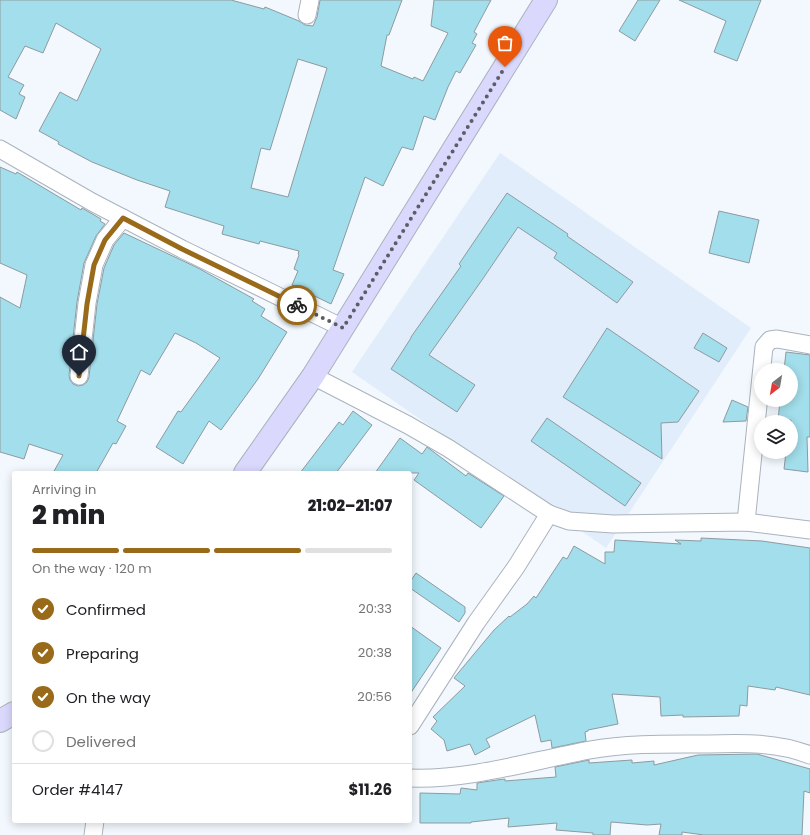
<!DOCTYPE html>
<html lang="en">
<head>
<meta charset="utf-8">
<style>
  :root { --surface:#fff; --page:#f2f2f2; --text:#202124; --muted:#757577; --line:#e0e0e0; --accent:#986a19 }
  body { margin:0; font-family:Poppins,sans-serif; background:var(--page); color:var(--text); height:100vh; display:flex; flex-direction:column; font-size:15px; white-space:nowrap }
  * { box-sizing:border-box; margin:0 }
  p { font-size:13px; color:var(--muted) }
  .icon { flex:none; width:22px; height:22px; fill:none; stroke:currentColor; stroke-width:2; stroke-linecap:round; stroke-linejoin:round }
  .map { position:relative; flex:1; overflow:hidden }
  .side { position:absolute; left:12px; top:471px; width:400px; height:352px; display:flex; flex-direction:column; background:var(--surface); border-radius:4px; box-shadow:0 2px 10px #0003 }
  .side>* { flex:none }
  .needle { width:26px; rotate:211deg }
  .fabs { position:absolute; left:754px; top:363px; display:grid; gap:8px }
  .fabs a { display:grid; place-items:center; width:44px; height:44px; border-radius:50%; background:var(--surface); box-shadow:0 2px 10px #0003; font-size:20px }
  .pin { position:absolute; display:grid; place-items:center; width:34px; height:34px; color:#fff; margin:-41px -17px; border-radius:50% 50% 50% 0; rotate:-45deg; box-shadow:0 0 4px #0007 }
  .pin .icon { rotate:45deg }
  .courier { position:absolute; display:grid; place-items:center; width:40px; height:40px; margin:-20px; border:3px solid #986a19; border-radius:50%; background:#fff; color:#222; box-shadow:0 1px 5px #0007 }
  .head em { font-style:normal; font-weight:800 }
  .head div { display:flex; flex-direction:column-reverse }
  .head { display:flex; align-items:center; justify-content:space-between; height:68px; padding:0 20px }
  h1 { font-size:26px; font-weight:800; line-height:30px }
  .bar { display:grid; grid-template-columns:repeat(4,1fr); gap:6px 4px; align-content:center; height:48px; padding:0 20px }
  .bar i { height:5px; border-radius:3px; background:var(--line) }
  .bar .selected { background:var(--accent) }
  .bar p { grid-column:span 4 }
  .line { display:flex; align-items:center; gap:10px; padding:0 20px; border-top:1px solid var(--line) }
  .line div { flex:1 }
  ol { padding:0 20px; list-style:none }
  li { display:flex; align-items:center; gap:12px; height:44px }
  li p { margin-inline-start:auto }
  li .icon { padding:4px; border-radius:50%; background:var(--accent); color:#fff; stroke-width:4 }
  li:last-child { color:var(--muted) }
  li i { width:22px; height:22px; border:2px solid var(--line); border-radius:50% }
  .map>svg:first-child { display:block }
  .built { fill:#e1edfa }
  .building { fill:#a2deeb; stroke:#8d9b9f; fill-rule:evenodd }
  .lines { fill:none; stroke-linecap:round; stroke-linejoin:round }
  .street-casing { stroke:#aab3bd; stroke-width:19 }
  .secondary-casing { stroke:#aab3bd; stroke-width:24 }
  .street { stroke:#fff; stroke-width:17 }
  .secondary { stroke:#dad8fd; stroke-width:22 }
  .done { stroke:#5b5f63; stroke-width:4; stroke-dasharray:0 7.2 }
  .route { stroke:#986a19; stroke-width:5 }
</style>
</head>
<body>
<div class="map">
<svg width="810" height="835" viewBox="0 0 810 835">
  <rect width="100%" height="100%" fill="#f2f8fe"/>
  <polygon class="built" points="500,153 751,328 606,548 352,372"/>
  <g class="building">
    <path d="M 0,0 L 231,0 L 264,9 L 265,7 L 299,21 L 305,25 L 313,26 L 317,17 L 320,0 L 402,0 L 389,35 L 387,35 L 381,66 L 413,79 L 414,77 L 423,81 L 448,33 L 431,26 L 434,0 L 491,0 L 474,32 L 477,34 L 472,43 L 476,45 L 460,73 L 456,71 L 448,87 L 435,120 L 424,116 L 413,150 L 402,147 L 383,186 L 365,177 L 333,270 L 344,274 L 331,304 L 292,285 L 298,271 L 294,269 L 299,255 L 298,254 L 299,251 L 260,241 L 259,244 L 222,234 L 224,226 L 165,207 L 170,191 L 137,180 L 92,162 L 58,144 L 59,142 L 39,131 L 60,92 L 77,101 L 101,49 L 56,23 L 43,53 L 25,46 L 8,77 L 24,85 L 19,94 L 25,97 L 16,119 L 0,110 ZM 298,59 L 327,68 L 288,197 L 251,188 L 261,148 L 270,150 Z"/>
    <polygon points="638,0 660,0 635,41 619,31"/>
    <polygon points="679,0 761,0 737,61 714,52 726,21"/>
    <polygon points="0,167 16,174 17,172 81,210 82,208 101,219 100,221 105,224 96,236 84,263 77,302 69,375 70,380 73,384 78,386 83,385 87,382 89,377 97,304 104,268 114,245 124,233 198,268 254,299 252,301 265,309 261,316 287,332 258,379 221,430 209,421 183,464 156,447 178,411 181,412 220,358 196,343 175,333 150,375 141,370 117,421 126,426 116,444 113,443 96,473 53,473 63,455 29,444 24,459 0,452 0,297 20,308 27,275 0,263"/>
    <polygon points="507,193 568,234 567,236 633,282 617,303 554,258 557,253 518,227 482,280 429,355 475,385 457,412 391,369 411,338 411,337 461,266 459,264"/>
    <polygon points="719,211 759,220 749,263 709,253"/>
    <polygon points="607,328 699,391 678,422 661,423 662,459 563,397"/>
    <polygon points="703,333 727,348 719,362 694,348"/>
    <polygon points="786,352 810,355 810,437 807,437 808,472 784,469 786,452 791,452 791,420 778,421 780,400 791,400 791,370 784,370"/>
    <polygon points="732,400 748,407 746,421 723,422"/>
    <polygon points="353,411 372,425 336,473 300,473 339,422 343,425"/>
    <polygon points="547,418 641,483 625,506 531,441"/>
    <polygon points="400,438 422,454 427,447 466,476 468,473 504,496 481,528 414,480 419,473 375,473"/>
    <polygon points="701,538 762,541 810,548 810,695 776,687 775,690 748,686 747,706 740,705 739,716 683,717 683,715 661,716 660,697 612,694 618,724 588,730 588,731 585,732 586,741 552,748 551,740 541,742 535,715 486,739 490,747 475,755 470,744 447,751 444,740 431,729 437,721 433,717 465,686 454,678 494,630 509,616 510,617 527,604 534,596 536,598 563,557 567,559 574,546 605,564 605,552 614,552 615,540 681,544 675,540 701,541"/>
    <polygon points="416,573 465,607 465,613 459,622 410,588 410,582"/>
    <polygon points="410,626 441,648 410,694"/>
    <polygon points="757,754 810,769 810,793 804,791 802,835 704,835 682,832 682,835 659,835 661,824 647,825 611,822 610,835 593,835 593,833 556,830 557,823 508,827 509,818 471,822 471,823 420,823 420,793 460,794 461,788 477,790 477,783 497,780 505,779 505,781 556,777 555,767 589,760 589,763 632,760 632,763 654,761 654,765 698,755"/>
  </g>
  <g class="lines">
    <g class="street-casing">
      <g id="street">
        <polyline points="307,15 310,0"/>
        <polyline points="0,149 92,202 182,249 343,328"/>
        <polyline points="79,376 87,303 94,265 105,240 123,218"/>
        <polyline points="313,376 408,425 448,448 549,514 569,521 613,524 746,522 810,530"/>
        <polyline points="746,522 764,347 770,340 777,339 810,345"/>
        <polyline points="410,726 476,623 516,567 549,514"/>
        <path d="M 410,778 C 471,780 530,761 590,750 C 629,743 668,744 708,744 C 743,743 777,742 810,755"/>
        <polyline points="93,835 95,821"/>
      </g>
    </g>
    <g class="secondary-casing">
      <g id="secondary">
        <polyline points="245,473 313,376 546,0"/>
        <polyline points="0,721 14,713"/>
      </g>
    </g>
    <use href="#street" class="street"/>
    <use href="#secondary" class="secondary"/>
  </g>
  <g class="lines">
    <polyline class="done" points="297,305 343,328 505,67"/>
    <polyline class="route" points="79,376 87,304 94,265 105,240 123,218 182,249 297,305"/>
  </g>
</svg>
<div class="fabs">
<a><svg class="needle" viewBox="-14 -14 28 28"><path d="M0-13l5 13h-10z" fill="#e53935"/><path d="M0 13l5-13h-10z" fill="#757577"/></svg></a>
<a><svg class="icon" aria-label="layers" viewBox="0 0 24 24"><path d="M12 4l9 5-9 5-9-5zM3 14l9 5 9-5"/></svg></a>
</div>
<div class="pin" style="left:505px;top:67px;background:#ea580c"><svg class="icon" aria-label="bag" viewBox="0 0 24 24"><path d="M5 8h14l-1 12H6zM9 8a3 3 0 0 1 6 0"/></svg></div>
<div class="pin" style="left:79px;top:376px;background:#1f2937"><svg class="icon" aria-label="home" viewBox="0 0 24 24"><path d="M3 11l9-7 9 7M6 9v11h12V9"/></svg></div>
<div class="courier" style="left:297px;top:305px"><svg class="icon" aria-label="bike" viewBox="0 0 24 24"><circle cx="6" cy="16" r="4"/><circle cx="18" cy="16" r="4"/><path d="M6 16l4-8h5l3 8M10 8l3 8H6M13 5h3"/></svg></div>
<section class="side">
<div class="head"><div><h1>2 min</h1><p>Arriving in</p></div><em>21:02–21:07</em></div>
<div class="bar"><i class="selected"></i><i class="selected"></i><i class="selected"></i><i></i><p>On the way · 120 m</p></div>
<ol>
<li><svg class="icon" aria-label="check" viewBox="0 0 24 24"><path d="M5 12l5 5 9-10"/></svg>Confirmed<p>20:33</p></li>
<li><svg class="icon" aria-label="check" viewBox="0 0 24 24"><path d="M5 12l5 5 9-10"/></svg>Preparing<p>20:38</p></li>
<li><svg class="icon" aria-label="check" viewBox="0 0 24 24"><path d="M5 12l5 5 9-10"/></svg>On the way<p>20:56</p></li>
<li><i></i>Delivered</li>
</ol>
<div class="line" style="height:52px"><div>Order #4147</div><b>$11.26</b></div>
</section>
</div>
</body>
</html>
